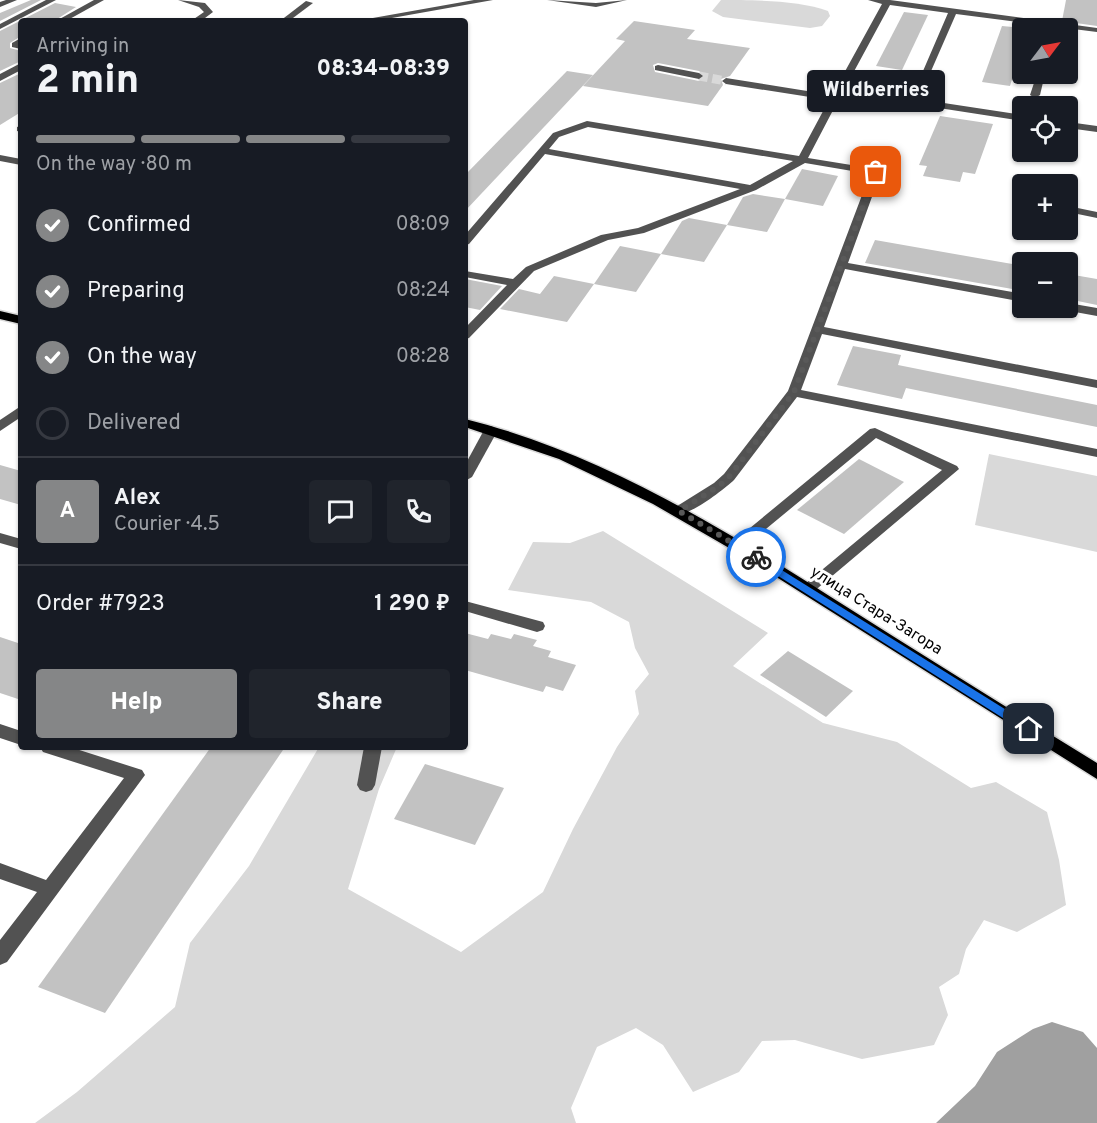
<!DOCTYPE html>
<html lang="en">
<head>
<meta charset="utf-8">
<style>
  :root { --surface:#171b24; --page:#20242c; --text:#f1f3f6; --muted:#9ea1a6; --line:#363941; --accent:#858687 }
  body { margin:0; font-family:Overpass,sans-serif; background:var(--page); color:var(--text); height:100vh; display:flex; flex-direction:column; font-size:22px; white-space:nowrap }
  * { box-sizing:border-box; margin:0 }
  p { font-size:20px; color:var(--muted) }
  .icon { flex:none; width:33px; height:33px; fill:none; stroke:currentColor; stroke-width:2; stroke-linecap:round; stroke-linejoin:round }
  .map { position:relative; flex:1; overflow:hidden }
  .drawer { position:absolute; left:18px; top:18px; width:450px; height:732px; display:flex; flex-direction:column; background:var(--surface); border-radius:6px; box-shadow:0 2px 4px #0004 }
  .drawer>* { flex:none }
  .needle { width:39px; rotate:58deg }
  .tools { position:absolute; left:1012px; top:18px; display:grid; gap:12px }
  .tools a { display:grid; place-items:center; width:66px; height:66px; border-radius:6px; background:var(--surface); box-shadow:0 2px 4px #0004; font-size:30px }
  .pin { position:absolute; display:grid; place-items:center; width:51px; height:51px; color:#fff; margin:-26px; border-radius:12px; box-shadow:0 3px 9px #0006 }
  .courier { position:absolute; display:grid; place-items:center; width:60px; height:60px; margin:-30px; border:4px solid #1a73e8; border-radius:50%; background:#fff; color:#222; box-shadow:0 2px 8px #0007 }
  .bubble { position:absolute; height:42px; border-radius:6px; background:var(--surface); box-shadow:0 2px 4px #0004; font-size:20px; font-weight:800; line-height:42px; text-align:center }
  .overview em { font-style:normal; font-weight:800 }
  .overview div { display:flex; flex-direction:column-reverse }
  .overview { display:flex; align-items:center; justify-content:space-between; height:102px; padding:0 18px }
  h1 { font-size:39px; font-weight:800; line-height:45px }
  .bar { display:grid; grid-template-columns:repeat(4,1fr); gap:9px 6px; align-content:center; height:72px; padding:0 18px }
  .bar i { height:8px; border-radius:4px; background:var(--line) }
  .bar .selected { background:var(--accent) }
  .bar p { grid-column:span 4 }
  .line { display:flex; align-items:center; gap:15px; padding:0 18px; border-top:2px solid var(--line) }
  .line div { flex:1 }
  .round { display:grid; place-items:center; flex:none; width:63px; height:63px; border-radius:6px; background:var(--page) }
  ol { padding:0 18px; list-style:none }
  li { display:flex; align-items:center; gap:18px; height:66px }
  li p { margin-inline-start:auto }
  li .icon { padding:6px; border-radius:50%; background:var(--accent); color:#fff; stroke-width:4 }
  li:last-child { color:var(--muted) }
  li i { width:33px; height:33px; border:3px solid var(--line); border-radius:50% }
  .action { display:flex; gap:12px; margin-top:auto; padding:12px 18px }
  .action a { flex:1; height:69px; border-radius:6px; background:var(--accent); color:#fff; font-size:24px; font-weight:800; line-height:69px; text-align:center }
  .action a+a { background:var(--page); color:var(--text) }
  .map>svg:first-child { display:block }
  .green { fill:#d9d9d9 }
  .water { fill:#a0a0a0 }
  .building { fill:#c2c2c2; fill-rule:evenodd }
  .lines { fill:none; stroke-linecap:round; stroke-linejoin:round }
  .minor-tunnel { stroke:#d9d9d9; stroke-width:9; stroke-dasharray:9 4.5; stroke-linecap:butt }
  .major-casing { stroke:#dbdbdb; stroke-width:3 }
  .minor { fill:#525252; fill-rule:evenodd }
  .major { fill:#000; fill-rule:evenodd }
  .route { fill:#1a73e8 }
  .done { stroke:#595959; stroke-width:6; stroke-dasharray:0 10.8 }
  .labels { text-anchor:middle; dominant-baseline:central; stroke-width:6; stroke-linejoin:round; paint-order:stroke }
  .street-label { font-size:16px; fill:#000; stroke:#fff }
</style>
</head>
<body>
<div class="map">
<svg width="1097" height="1123" viewBox="0 0 1097 1123">
  <rect width="100%" height="100%" fill="#fff"/>
  <g class="green">
    <path d="M 721,0 C 751,0 800,0 828,11 L 830,16 L 822,26 L 810,28 L 723,17 L 712,11 Z"/>
    <polygon points="989,454 1097,476 1097,552 975,525"/>
    <polygon points="603,531 768,633 733,666 823,723 897,742 971,788 996,782 1047,812 1059,860 1066,905 1017,932 984,920 966,949 959,974 939,987 948,1015 934,1045 862,1059 795,1040 762,1041 739,1072 693,1092 663,1045 636,1028 597,1047 571,1108 576,1123 35,1123 77,1092 175,1007 190,943 249,866 319,747 397,747 379,789 348,889 461,952 543,892 573,829 617,747 639,714 635,691 649,674 635,648 629,622 591,602 508,590 533,542 570,543"/>
  </g>
  <polygon class="water" points="1052,1022 1083,1032 1097,1048 1097,1123 936,1123 975,1086 997,1052 1033,1029"/>
  <g class="building">
    <polygon points="31,0 41,0 0,21 0,13"/>
    <polygon points="1066,0 1097,0 1097,26 1062,21"/>
    <polygon points="55,3 76,7 54,21 21,21 21,36 10,43 10,48 21,51 21,61 0,71 0,31"/>
    <polygon points="904,12 928,15 902,70 876,66"/>
    <path d="M 634,21 L 695,30 L 687,39 L 750,48 L 730,76 L 721,79 L 723,85 L 708,106 L 583,86 L 625,41 L 616,39 ZM 658,63 L 699,71 L 705,76 L 699,81 L 655,72 L 653,65 Z"/>
    <polygon points="1002,26 1023,28 1023,43 1010,86 982,82"/>
    <polygon points="567,71 593,75 465,211 465,175"/>
    <polygon points="21,73 21,112 0,125 0,83"/>
    <polygon points="940,116 993,124 975,174 963,172 960,182 923,176 927,166 919,165"/>
    <polygon points="802,169 838,176 823,206 785,199"/>
    <polygon points="753,194 785,199 767,232 727,225 743,197"/>
    <polygon points="689,218 727,225 704,262 661,254 682,221"/>
    <polygon points="875,240 1023,266 1023,291 865,263"/>
    <polygon points="620,246 661,254 636,292 594,284"/>
    <polygon points="1068,274 1097,279 1097,305 1068,299"/>
    <polygon points="554,276 594,284 567,322 500,309 519,289 540,294"/>
    <polygon points="465,279 502,286 480,310 465,307"/>
    <polygon points="853,346 901,355 898,365 1097,405 1097,427 906,388 902,399 837,385"/>
    <polygon points="859,459 904,482 844,534 797,510"/>
    <polygon points="0,465 21,471 21,505 0,499"/>
    <polygon points="465,633 488,639 491,634 511,639 514,634 537,640 533,646 551,651 548,657 576,665 563,691 546,686 543,692 465,670"/>
    <polygon points="0,637 21,644 21,700 0,693"/>
    <polygon points="788,651 853,691 826,717 760,675"/>
    <polygon points="211,747 285,747 105,1013 38,987"/>
    <polygon points="425,764 504,788 475,845 394,819"/>
  </g>
  <g class="lines">
    <polyline class="minor-tunnel" points="699,76 726,81"/>
    <g class="major-casing">
      <g id="major">
        <polygon points="0,311 21,316 21,324 0,319"/>
        <path d="M 465,419 C 605,454 730,533 850,609 C 932,661 1014,712 1097,763 L 1097,779 L 743,556 L 653,504 L 559,459 L 465,427 Z"/>
      </g>
    </g>
    <g class="minor">
      <polygon points="6,0 17,0 0,7 0,2"/>
      <polygon points="46,0 56,0 0,29 0,24"/>
      <polygon points="94,0 104,0 66,21 56,21"/>
      <polygon points="178,0 205,3 213,12 201,21 191,21 204,12 199,7"/>
      <polygon points="474,0 493,0 375,21 356,21"/>
      <polygon points="547,0 596,3 627,0 596,7"/>
      <path d="M 868,0 L 890,0 L 1097,28 L 1097,32 L 956,14 L 928,78 L 924,81 L 920,78 L 948,13 L 890,5 L 845,88 L 1023,115 L 1023,121 L 842,93 L 808,158 L 876,169 L 881,172 L 848,263 L 1023,294 L 1023,302 L 845,269 L 824,327 L 1097,380 L 1097,388 L 822,334 L 801,390 L 1097,449 L 1097,457 L 797,397 L 734,480 C 723,490 688,518 674,514 L 672,511 L 674,508 L 714,483 L 724,474 L 788,391 L 870,174 L 805,163 L 756,190 L 644,233 L 608,240 L 534,271 L 469,338 L 465,339 L 465,328 L 507,285 L 465,277 L 465,271 L 513,279 L 526,267 L 601,235 L 638,228 L 740,189 L 545,154 L 469,244 L 465,245 L 465,235 L 553,133 L 587,121 L 799,156 L 829,100 L 726,84 L 722,81 L 726,78 L 832,95 L 882,4 ZM 588,127 L 793,161 L 750,185 L 549,149 L 559,137 Z"/>
      <polygon points="306,1 313,3 289,21 280,21"/>
      <polygon points="21,38 21,49 12,47 12,43"/>
      <polygon points="21,63 21,70 0,81 0,74"/>
      <polygon points="658,65 699,73 703,76 699,79 655,70 655,66"/>
      <polygon points="1037,74 1045,74 1040,95 1035,98 1030,95"/>
      <polygon points="1068,122 1097,126 1097,132 1068,128"/>
      <polygon points="20,126 21,132 17,131 17,127"/>
      <polygon points="0,155 21,159 21,165 0,161"/>
      <polygon points="1068,206 1097,212 1097,218 1068,212"/>
      <polygon points="1068,303 1097,308 1097,316 1064,310 1062,308 1068,308"/>
      <polygon points="21,406 21,417 0,431 0,420"/>
      <polygon points="491,426 498,430 472,477 465,481 465,465 484,430"/>
      <polygon points="875,428 957,466 959,469 812,593 802,593 799,589 942,470 876,438 743,548 733,548 731,545 733,542 870,429"/>
      <polygon points="0,533 21,539 21,549 0,543"/>
      <polygon points="465,601 543,622 545,626 543,630 537,632 465,611"/>
      <polygon points="0,724 21,731 21,745 0,738"/>
      <polygon points="40,747 70,747 142,770 145,775 7,962 0,965 0,940 37,892 0,879 0,863 46,880 124,778 43,752"/>
      <polygon points="364,747 382,747 375,785 372,790 366,792 360,790 357,785"/>
    </g>
    <use href="#major" class="major"/>
  </g>
  <polygon class="route" points="756,554 1032,726 1032,732 1025,732 753,560 752,557"/>
  <g class="lines">
    <polyline class="done" points="756,557 679,511 719,486 729,477 794,392 876,172"/>
  </g>
  <g class="labels">
    <g class="street-label">
      <text transform="translate(876 611) rotate(32)">улица Стара-Загора</text>
    </g>
  </g>
</svg>
<div class="tools">
<a><svg class="needle" viewBox="-14 -14 28 28"><path d="M0-13l5 13h-10z" fill="#e53935"/><path d="M0 13l5-13h-10z" fill="#9ea1a6"/></svg></a>
<a><svg class="icon" aria-label="locate" viewBox="0 0 24 24"><circle cx="12" cy="12" r="6"/><path d="M12 2v4M12 18v4M2 12h4M18 12h4"/></svg></a>
<a>+</a>
<a>−</a>
</div>
<div class="pin" style="left:876px;top:172px;background:#ea580c"><svg class="icon" aria-label="bag" viewBox="0 0 24 24"><path d="M5 8h14l-1 12H6zM9 8a3 3 0 0 1 6 0"/></svg></div>
<div class="pin" style="left:1029px;top:729px;background:#1f2937"><svg class="icon" aria-label="home" viewBox="0 0 24 24"><path d="M3 11l9-7 9 7M6 9v11h12V9"/></svg></div>
<div class="courier" style="left:756px;top:557px"><svg class="icon" aria-label="bike" viewBox="0 0 24 24"><circle cx="6" cy="16" r="4"/><circle cx="18" cy="16" r="4"/><path d="M6 16l4-8h5l3 8M10 8l3 8H6M13 5h3"/></svg></div>
<div class="bubble" style="left:807px;top:70px;width:138px">Wildberries</div>
<section class="drawer">
<div class="overview"><div><h1>2 min</h1><p>Arriving in</p></div><em>08:34–08:39</em></div>
<div class="bar"><i class="selected"></i><i class="selected"></i><i class="selected"></i><i></i><p>On the way · 80 m</p></div>
<ol>
<li><svg class="icon" aria-label="check" viewBox="0 0 24 24"><path d="M5 12l5 5 9-10"/></svg>Confirmed<p>08:09</p></li>
<li><svg class="icon" aria-label="check" viewBox="0 0 24 24"><path d="M5 12l5 5 9-10"/></svg>Preparing<p>08:24</p></li>
<li><svg class="icon" aria-label="check" viewBox="0 0 24 24"><path d="M5 12l5 5 9-10"/></svg>On the way<p>08:28</p></li>
<li><i></i>Delivered</li>
</ol>
<div class="line" style="height:108px"><b class="round" style="background:var(--accent);color:#fff">A</b><div><b>Alex</b><p>Courier · 4.5</p></div><a class="round"><svg class="icon" aria-label="chat" viewBox="0 0 24 24"><path d="M4 5h16v11H9l-5 4z"/></svg></a><a class="round"><svg class="icon" aria-label="phone" viewBox="0 0 24 24"><path d="M5 4h4l2 5-3 2q2 4 5 5l2-3 5 2v4C11 20 4 13 5 4z"/></svg></a></div>
<div class="line" style="height:78px"><div>Order #7923</div><b>1 290 ₽</b></div>
<div class="action"><a>Help</a><a>Share</a></div>
</section>
</div>
</body>
</html>
